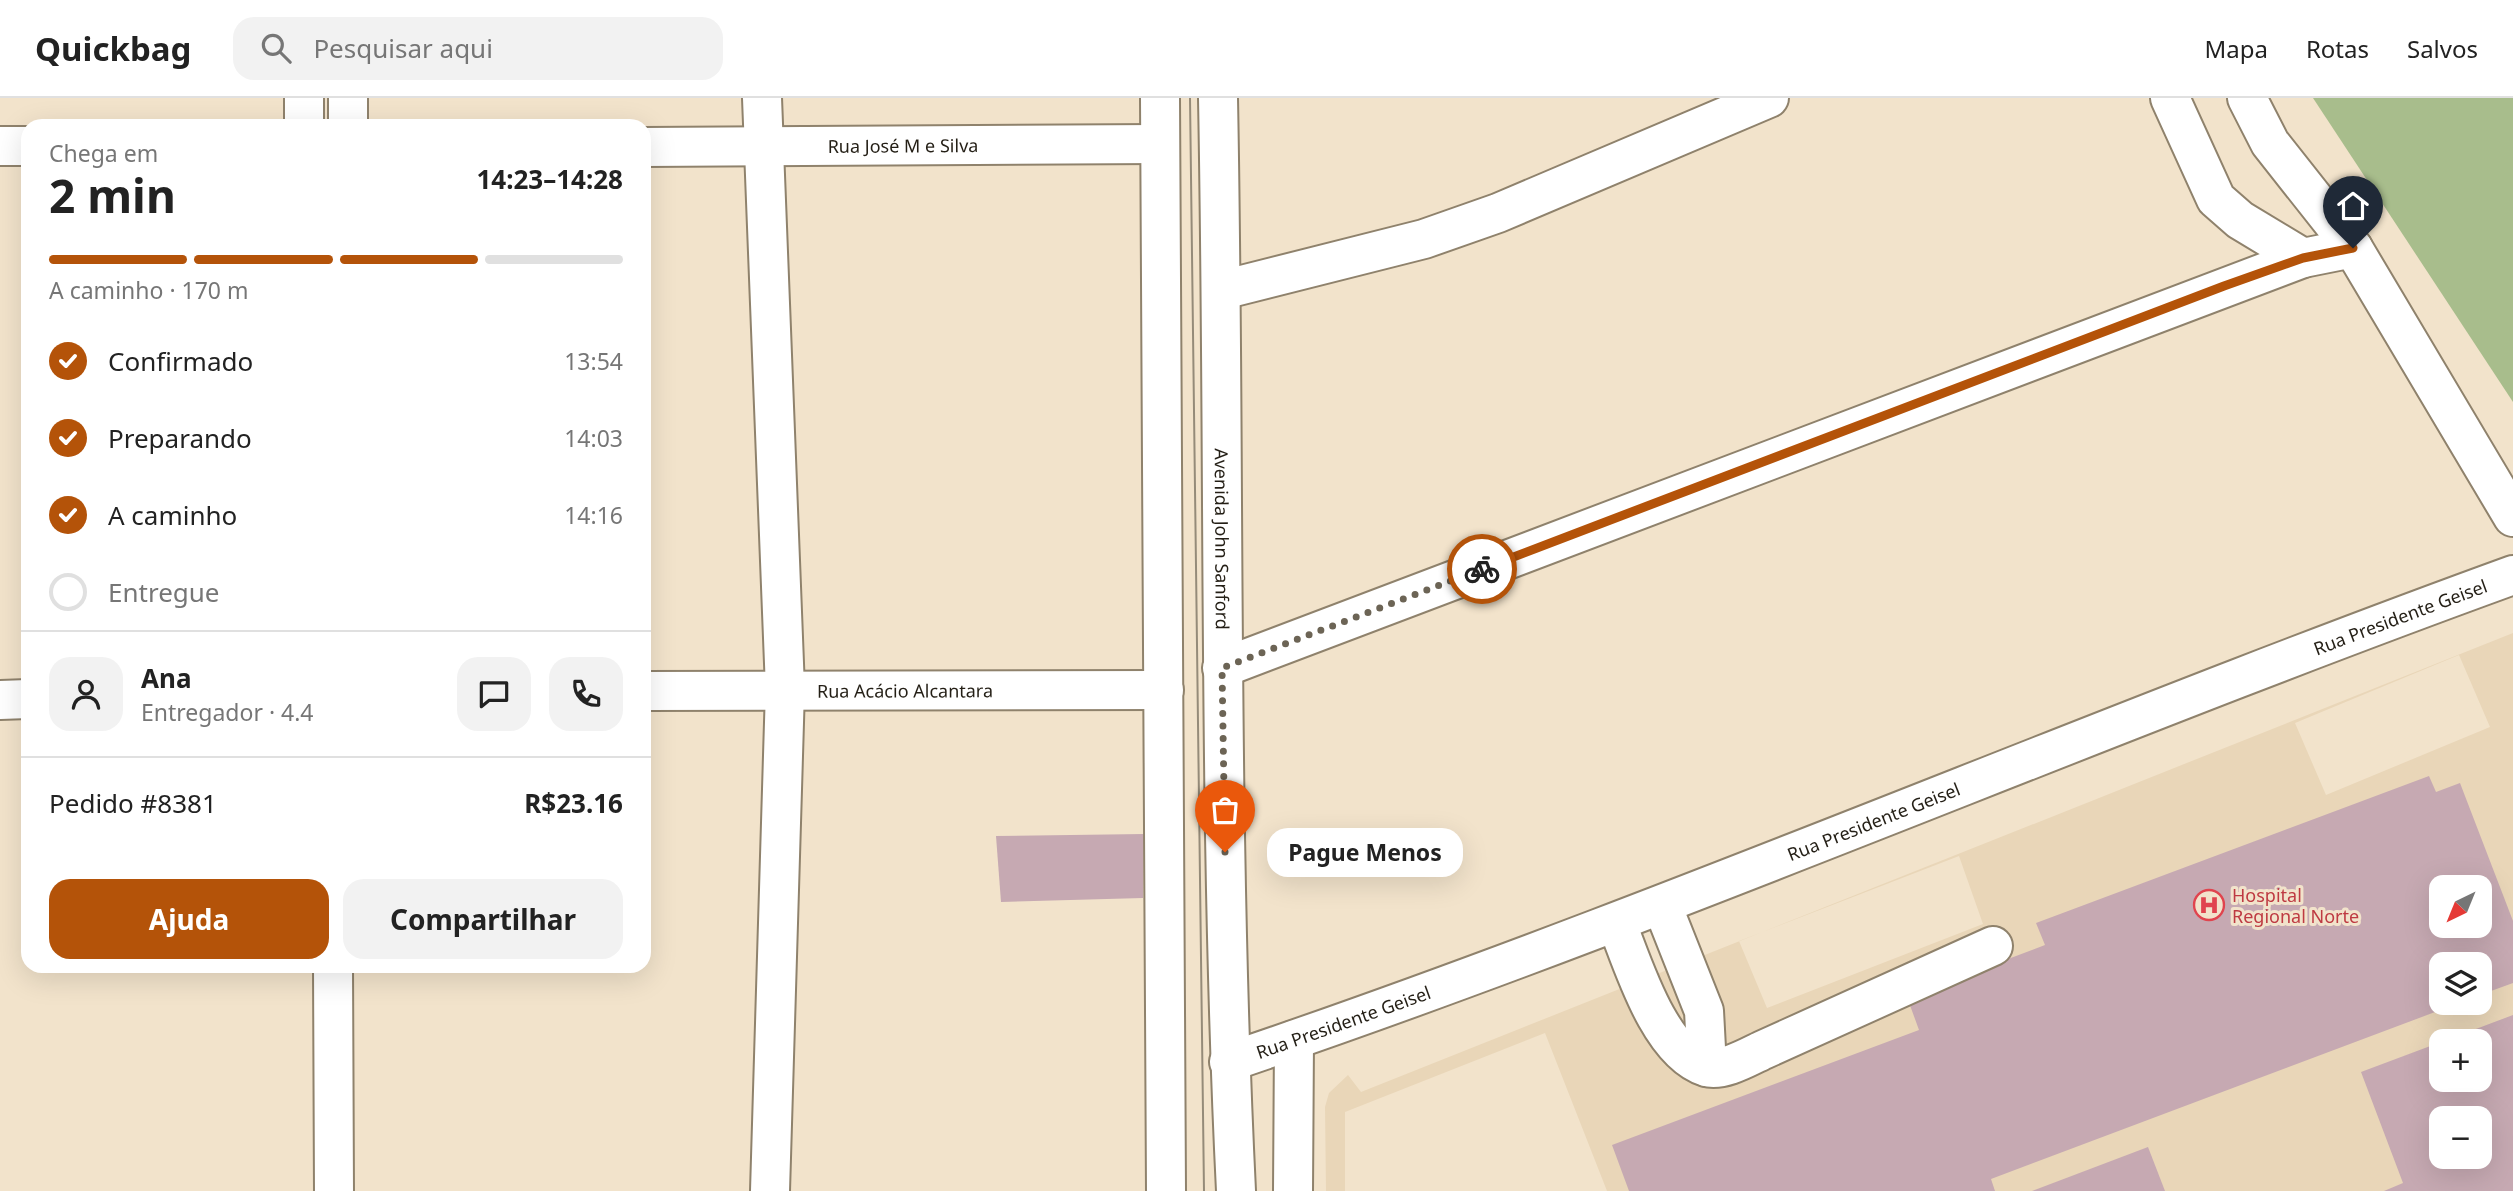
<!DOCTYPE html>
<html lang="pt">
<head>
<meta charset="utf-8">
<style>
  :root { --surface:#fff; --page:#f2f2f2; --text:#222; --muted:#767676; --line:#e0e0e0; --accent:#b45309 }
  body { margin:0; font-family:"Noto Sans",sans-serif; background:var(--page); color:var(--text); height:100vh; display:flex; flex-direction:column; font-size:26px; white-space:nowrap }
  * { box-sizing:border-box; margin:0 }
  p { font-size:23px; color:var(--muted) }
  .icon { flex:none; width:38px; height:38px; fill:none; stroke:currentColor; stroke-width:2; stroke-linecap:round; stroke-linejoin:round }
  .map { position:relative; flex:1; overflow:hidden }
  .details { position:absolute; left:21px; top:21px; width:630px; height:854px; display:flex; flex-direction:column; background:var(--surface); border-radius:21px; box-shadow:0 7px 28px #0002 }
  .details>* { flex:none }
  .needle { width:46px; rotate:223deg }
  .buttons { position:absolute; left:2429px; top:777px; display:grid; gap:14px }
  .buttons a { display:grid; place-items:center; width:63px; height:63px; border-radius:14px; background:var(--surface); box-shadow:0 7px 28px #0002; font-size:35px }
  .pin { position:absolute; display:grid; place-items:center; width:60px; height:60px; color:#fff; margin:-72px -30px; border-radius:50% 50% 50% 0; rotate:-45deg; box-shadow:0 0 7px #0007 }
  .pin .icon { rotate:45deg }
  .courier { position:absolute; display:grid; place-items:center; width:70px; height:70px; margin:-35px; border:5px solid #b45309; border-radius:50%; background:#fff; color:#222; box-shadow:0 2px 9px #0007 }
  .bubble { position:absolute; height:49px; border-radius:21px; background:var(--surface); box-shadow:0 7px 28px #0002; font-size:23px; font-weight:700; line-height:49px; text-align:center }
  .headline em { font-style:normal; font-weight:700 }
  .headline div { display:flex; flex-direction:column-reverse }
  .headline { display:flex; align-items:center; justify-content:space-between; height:119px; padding:0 28px }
  h1 { font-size:46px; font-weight:700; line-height:52px }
  .bar { display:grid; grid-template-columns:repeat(4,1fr); gap:10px 7px; align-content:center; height:84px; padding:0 28px }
  .bar i { height:9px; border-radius:5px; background:var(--line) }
  .bar .active { background:var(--accent) }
  .bar p { grid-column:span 4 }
  .line { display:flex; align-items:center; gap:18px; padding:0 28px; border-top:2px solid var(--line) }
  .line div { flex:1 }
  .round { display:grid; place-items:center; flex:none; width:74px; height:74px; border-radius:21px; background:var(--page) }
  ol { padding:0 28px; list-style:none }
  li { display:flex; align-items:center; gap:21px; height:77px }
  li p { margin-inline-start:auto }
  li .icon { padding:7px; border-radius:50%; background:var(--accent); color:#fff; stroke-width:4 }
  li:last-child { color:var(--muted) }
  li i { width:38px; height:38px; border:4px solid var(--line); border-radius:50% }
  .cta { display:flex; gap:14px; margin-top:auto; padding:14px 28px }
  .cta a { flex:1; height:80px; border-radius:21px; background:var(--accent); color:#fff; font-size:28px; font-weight:700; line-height:80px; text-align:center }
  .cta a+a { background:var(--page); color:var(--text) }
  header { display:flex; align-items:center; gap:42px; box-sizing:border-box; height:98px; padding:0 35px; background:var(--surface); border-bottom:2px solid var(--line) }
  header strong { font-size:33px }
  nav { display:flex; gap:38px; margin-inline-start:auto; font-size:24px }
  .search { width:490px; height:63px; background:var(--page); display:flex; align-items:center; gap:18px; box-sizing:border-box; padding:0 24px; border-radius:21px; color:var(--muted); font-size:26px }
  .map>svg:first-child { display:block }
  .built { fill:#e9d6b8; fill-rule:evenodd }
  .green { fill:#a8bd8c }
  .building { fill:#c6a9b2; fill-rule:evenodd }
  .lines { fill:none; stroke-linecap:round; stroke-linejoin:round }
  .minor-casing { stroke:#8f826c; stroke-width:42 }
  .major-casing { stroke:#8f826c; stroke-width:42 }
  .minor { stroke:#fff; stroke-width:38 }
  .major { stroke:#fff; stroke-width:38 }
  .tram { stroke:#958b79; stroke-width:2 }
  .done { stroke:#6c6455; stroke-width:7; stroke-dasharray:0 12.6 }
  .route { stroke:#b45309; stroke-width:9 }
  .labels { text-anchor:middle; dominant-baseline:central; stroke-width:6; stroke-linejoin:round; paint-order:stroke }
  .street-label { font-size:18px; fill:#241f16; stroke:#f2e3cb }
  .health-label { font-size:18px; fill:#be3a42; stroke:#f2e3cb; text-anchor:start }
</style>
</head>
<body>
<header>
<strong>Quickbag</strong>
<div class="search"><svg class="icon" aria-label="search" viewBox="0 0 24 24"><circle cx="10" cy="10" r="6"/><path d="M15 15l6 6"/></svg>Pesquisar aqui</div>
<nav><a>Mapa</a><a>Rotas</a><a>Salvos</a></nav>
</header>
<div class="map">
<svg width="2513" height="1093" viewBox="0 0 2513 1093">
  <rect width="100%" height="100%" fill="#f2e3cb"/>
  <path class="built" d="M 2513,535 L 2513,1093 L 1607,1093 L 1545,935 L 1345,1014 L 1345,1093 L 1326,1093 L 1325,1009 L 1329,995 L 1348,977 L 1361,994 ZM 2459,557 L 2490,629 L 2326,697 L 2295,625 ZM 1959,758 L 1983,826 L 1767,910 L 1739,843 ZM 2441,789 L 2480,789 L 2480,828 L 2441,828 ZM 2441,866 L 2480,866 L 2480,905 L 2441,905 ZM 2441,943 L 2480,943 L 2480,982 L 2441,982 ZM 2441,1020 L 2480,1020 L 2480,1059 L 2441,1059 Z"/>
  <polygon class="green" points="2313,0 2513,0 2513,304"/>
  <g class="building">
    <path d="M 2429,678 L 2436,694 L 2460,685 L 2513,823 L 2513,885 L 2480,897 L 2480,866 L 2441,866 L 2441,905 L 2459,905 L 1991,1081 L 1995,1093 L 1629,1093 L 1612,1047 L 1919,932 L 1907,899 L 2045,847 L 2036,825 ZM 2441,789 L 2480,789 L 2480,828 L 2441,828 Z"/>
    <polygon points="1144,736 1143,800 1001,804 996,738"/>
    <path d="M 2513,917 L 2513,1093 L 2384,1093 L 2403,1085 L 2361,974 L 2441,944 L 2441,982 L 2480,982 L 2480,943 L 2444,943 ZM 2441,1020 L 2480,1020 L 2480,1059 L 2441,1059 Z"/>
    <polygon points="2148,1049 2165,1093 2032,1093"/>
  </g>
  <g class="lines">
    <g class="minor-casing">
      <g id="minor">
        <polyline points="762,0 785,591 770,1093"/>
        <polyline points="304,28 304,0"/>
        <polyline points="348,28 348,0"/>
        <polyline points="0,48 28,48"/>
        <path id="s1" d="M 644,49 L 1160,46"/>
        <polyline points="1222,192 1424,141 1498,115 1769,0"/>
        <polyline points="1222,570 2303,160"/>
        <path id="s2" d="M 644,593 L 1164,592"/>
        <polyline points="0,602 28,601"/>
        <polyline points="1662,807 1704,913 1707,969"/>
        <path d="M 1617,826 C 1633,866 1659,954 1706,969 C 1723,974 1748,959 1763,952 L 1993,848"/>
        <polyline points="333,868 334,1093"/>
        <path id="s3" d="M 1229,964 C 1663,817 2083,633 2513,477"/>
        <polyline points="1293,1093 1294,942"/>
      </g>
    </g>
    <g class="major-casing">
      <g id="major">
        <polyline points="1160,0 1166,1093"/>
        <path id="s4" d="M 1218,0 C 1225,364 1218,729 1236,1093"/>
        <polyline points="2170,0 2216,101 2240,122 2303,160 2353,150"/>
        <polyline points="2247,0 2270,45 2353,150 2513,419"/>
      </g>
    </g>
    <use href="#minor" class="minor"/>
    <use href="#major" class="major"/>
    <polyline class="tram" points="1190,0 1204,1093"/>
  </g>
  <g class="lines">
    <polyline class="done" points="1225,754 1222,570 1482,471"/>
    <polyline class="route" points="1482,471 2224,188 2303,160 2353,150"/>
  </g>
  <defs>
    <g id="hospital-ring" transform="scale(1.575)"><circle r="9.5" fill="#f2e3cb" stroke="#e0444e" stroke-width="1.5"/><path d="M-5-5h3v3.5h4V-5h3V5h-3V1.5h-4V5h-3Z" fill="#e0444e"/></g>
  </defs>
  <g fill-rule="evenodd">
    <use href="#hospital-ring" x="2209" y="807"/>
  </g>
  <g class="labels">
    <g class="street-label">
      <text stroke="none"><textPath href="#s1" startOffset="259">Rua José M e Silva</textPath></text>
      <text stroke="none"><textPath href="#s4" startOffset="441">Avenida John Sanford</textPath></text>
      <text stroke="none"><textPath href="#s3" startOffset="1253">Rua Presidente Geisel</textPath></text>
      <text stroke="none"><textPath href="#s2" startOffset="261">Rua Acácio Alcantara</textPath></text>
      <text stroke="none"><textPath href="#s3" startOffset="688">Rua Presidente Geisel</textPath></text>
      <text stroke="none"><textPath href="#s3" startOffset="121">Rua Presidente Geisel</textPath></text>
    </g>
    <g class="health-label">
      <text x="2232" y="797">Hospital<tspan x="2232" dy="21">Regional Norte</tspan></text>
    </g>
  </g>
</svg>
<div class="buttons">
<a><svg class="needle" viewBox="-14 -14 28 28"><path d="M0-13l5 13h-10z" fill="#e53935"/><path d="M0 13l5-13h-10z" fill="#767676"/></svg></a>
<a><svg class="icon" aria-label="layers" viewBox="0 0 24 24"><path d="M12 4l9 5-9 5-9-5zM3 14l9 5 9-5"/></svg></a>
<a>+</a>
<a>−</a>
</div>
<div class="pin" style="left:1225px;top:754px;background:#ea580c"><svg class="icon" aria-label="bag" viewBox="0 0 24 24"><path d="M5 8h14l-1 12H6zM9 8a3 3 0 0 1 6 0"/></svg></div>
<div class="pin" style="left:2353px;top:150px;background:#1f2937"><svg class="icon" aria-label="home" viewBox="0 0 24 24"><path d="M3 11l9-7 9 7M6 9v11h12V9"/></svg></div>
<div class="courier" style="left:1482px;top:471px"><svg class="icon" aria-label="bike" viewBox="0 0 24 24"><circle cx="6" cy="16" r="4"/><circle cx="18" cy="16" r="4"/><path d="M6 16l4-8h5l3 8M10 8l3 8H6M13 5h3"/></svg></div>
<div class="bubble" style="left:1267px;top:730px;width:196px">Pague Menos</div>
<section class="details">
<div class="headline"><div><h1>2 min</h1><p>Chega em</p></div><em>14:23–14:28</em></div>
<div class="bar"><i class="active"></i><i class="active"></i><i class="active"></i><i></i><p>A caminho · 170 m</p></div>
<ol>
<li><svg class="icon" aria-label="check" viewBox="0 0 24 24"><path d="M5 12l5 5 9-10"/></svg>Confirmado<p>13:54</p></li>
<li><svg class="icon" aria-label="check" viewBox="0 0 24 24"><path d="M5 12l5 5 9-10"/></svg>Preparando<p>14:03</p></li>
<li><svg class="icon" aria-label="check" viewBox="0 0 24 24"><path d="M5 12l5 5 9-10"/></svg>A caminho<p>14:16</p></li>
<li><i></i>Entregue</li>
</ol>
<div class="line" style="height:126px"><a class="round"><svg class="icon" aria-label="person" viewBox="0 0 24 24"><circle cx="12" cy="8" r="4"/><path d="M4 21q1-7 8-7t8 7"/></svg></a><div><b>Ana</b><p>Entregador · 4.4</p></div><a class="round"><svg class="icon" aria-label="chat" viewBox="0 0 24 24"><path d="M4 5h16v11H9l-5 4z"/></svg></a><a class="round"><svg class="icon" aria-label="phone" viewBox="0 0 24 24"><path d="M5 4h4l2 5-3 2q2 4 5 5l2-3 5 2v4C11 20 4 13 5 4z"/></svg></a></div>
<div class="line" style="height:91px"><div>Pedido #8381</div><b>R$23.16</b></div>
<div class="cta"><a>Ajuda</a><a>Compartilhar</a></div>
</section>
</div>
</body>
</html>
